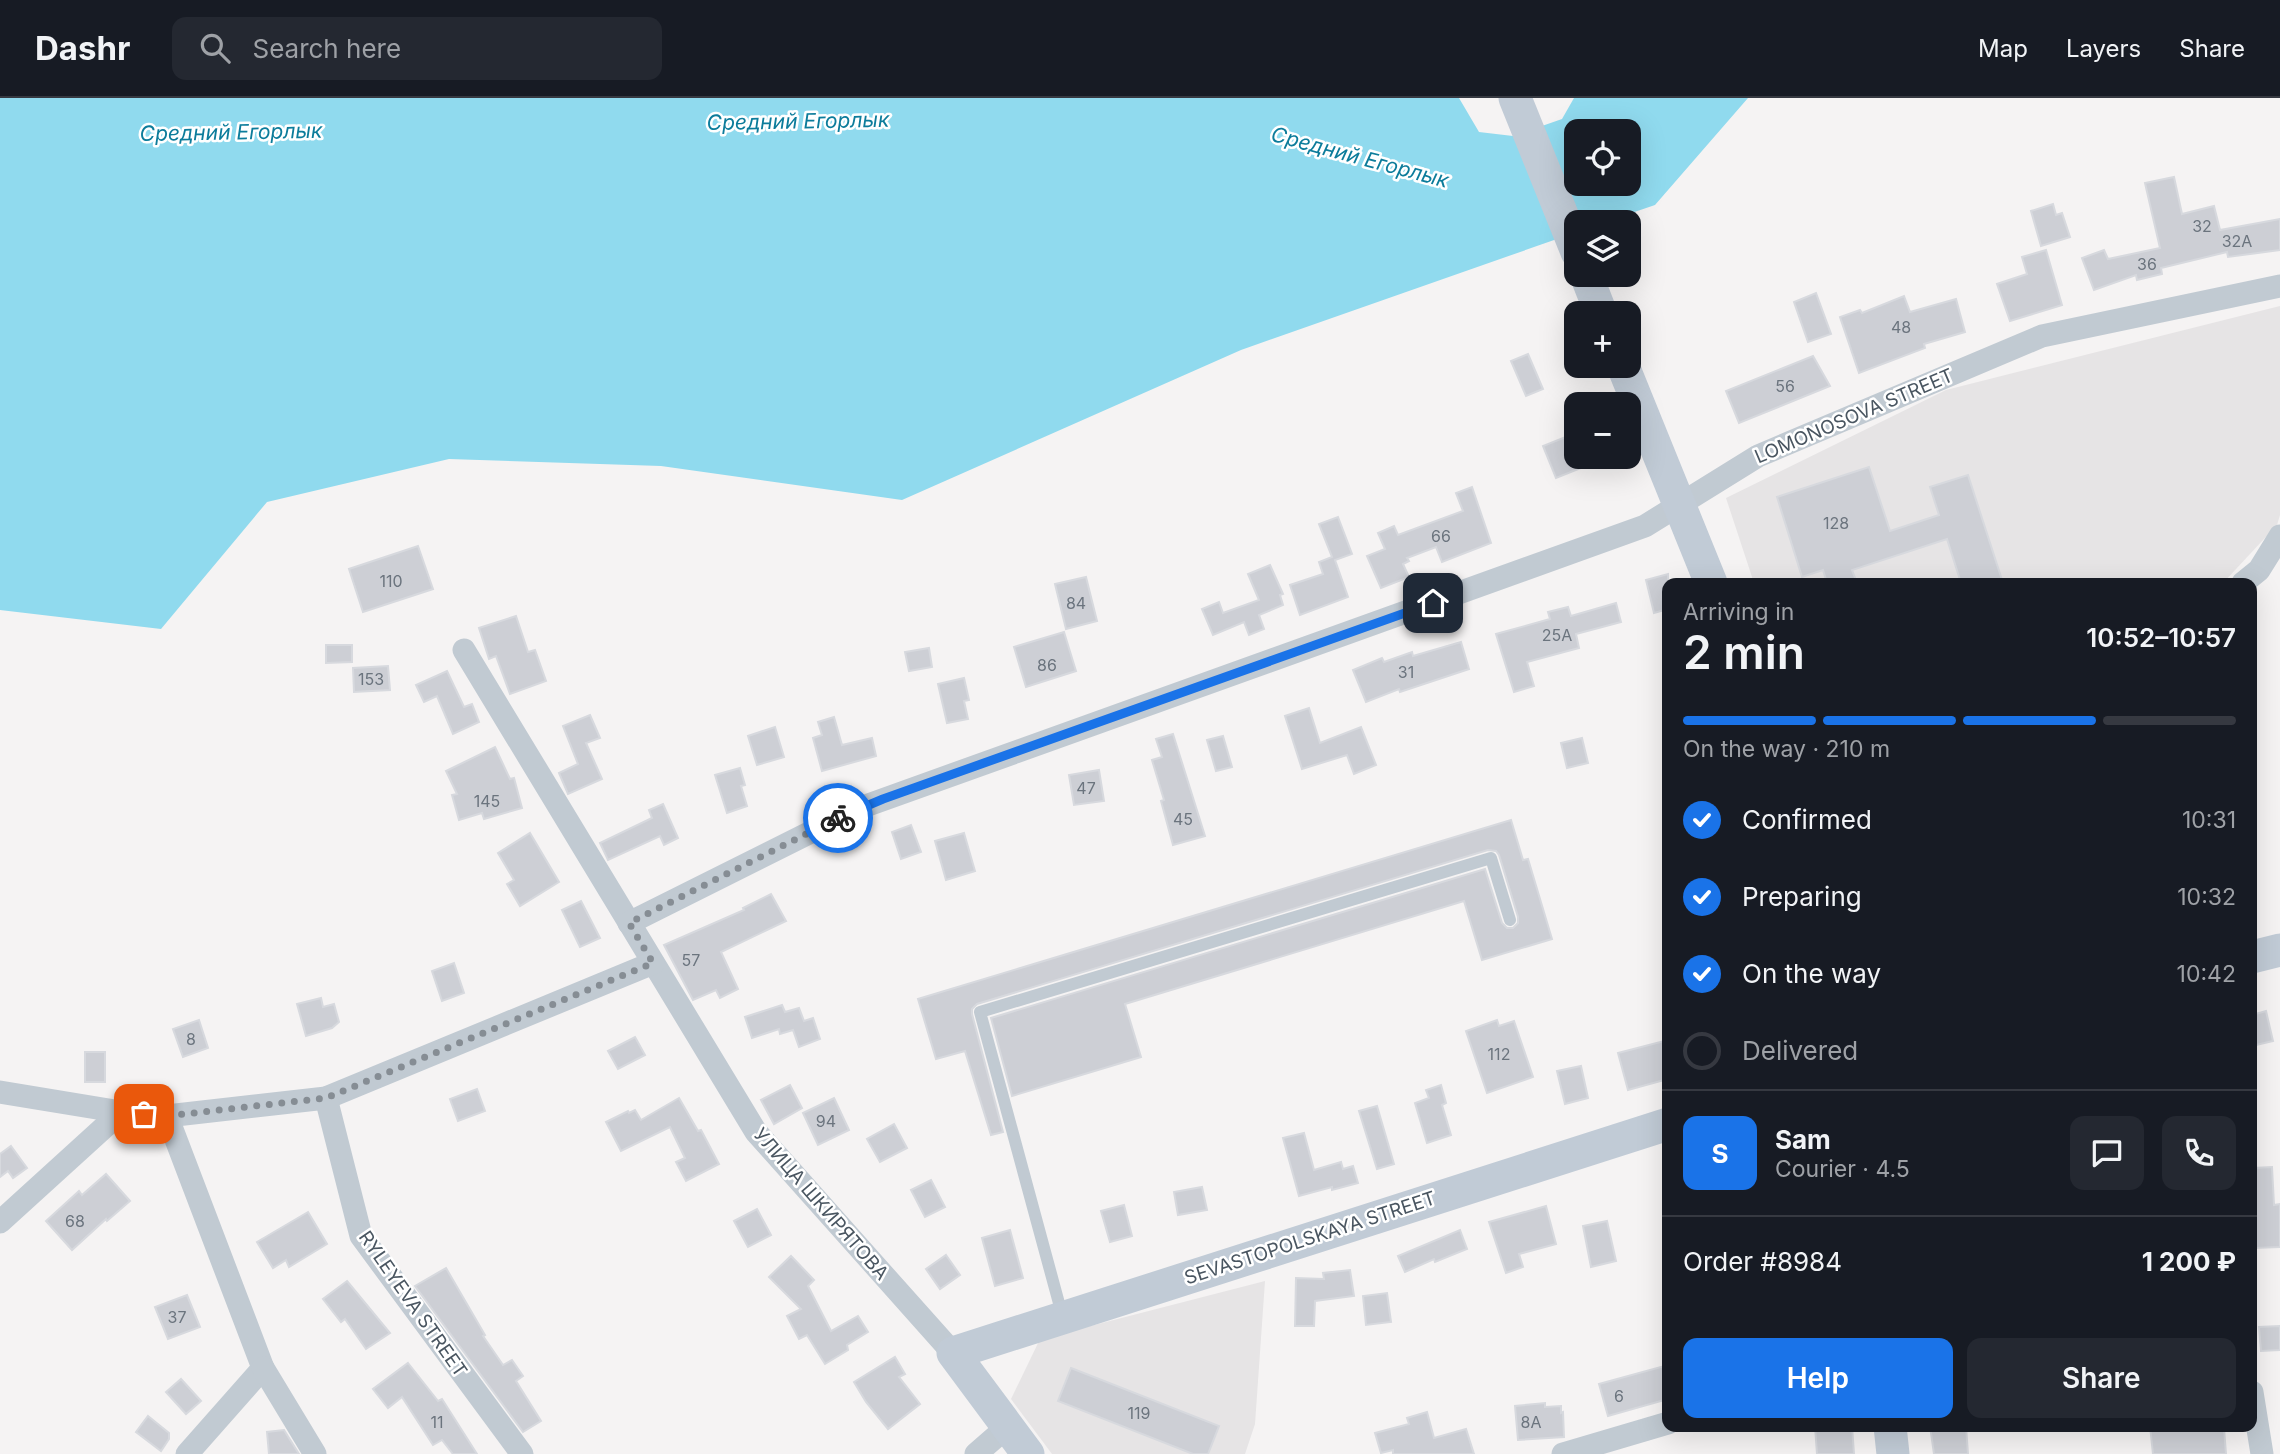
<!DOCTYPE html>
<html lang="en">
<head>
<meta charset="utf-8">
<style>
  :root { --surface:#171b24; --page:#242831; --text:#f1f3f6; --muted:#9ea1a6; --line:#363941; --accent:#1a73e8 }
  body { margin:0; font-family:Inter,sans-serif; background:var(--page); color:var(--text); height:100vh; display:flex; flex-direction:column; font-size:26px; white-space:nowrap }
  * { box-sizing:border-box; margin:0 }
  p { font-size:23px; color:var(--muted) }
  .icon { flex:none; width:38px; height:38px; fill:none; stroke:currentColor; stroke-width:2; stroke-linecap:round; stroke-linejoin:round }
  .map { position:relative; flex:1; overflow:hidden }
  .side { position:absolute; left:1662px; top:480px; width:595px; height:854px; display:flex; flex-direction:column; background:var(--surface); border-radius:14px; box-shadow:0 7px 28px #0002 }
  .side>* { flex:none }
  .controls { position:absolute; left:1564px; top:21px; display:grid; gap:14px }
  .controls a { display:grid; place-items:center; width:77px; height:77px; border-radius:14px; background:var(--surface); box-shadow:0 7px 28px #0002; font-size:35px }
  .pin { position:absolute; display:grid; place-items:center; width:60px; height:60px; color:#fff; margin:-30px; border-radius:14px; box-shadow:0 4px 10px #0006 }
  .courier { position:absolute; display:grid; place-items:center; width:70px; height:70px; margin:-35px; border:5px solid #1a73e8; border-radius:50%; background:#fff; color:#222; box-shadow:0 2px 9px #0007 }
  .summary em { font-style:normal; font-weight:600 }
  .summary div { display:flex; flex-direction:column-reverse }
  .summary { display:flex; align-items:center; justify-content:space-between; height:119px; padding:0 21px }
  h1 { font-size:46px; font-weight:600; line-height:52px }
  .bar { display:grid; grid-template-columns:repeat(4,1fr); gap:10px 7px; align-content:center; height:84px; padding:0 21px }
  .bar i { height:9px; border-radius:5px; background:var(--line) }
  .bar .selected { background:var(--accent) }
  .bar p { grid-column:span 4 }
  .line { display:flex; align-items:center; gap:18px; padding:0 21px; border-top:2px solid var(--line) }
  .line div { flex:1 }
  .round { display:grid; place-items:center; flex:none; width:74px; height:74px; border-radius:14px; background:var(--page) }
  ol { padding:0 21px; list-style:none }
  li { display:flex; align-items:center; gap:21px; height:77px }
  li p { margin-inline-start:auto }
  li .icon { padding:7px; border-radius:50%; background:var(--accent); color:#fff; stroke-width:4 }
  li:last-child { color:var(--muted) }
  li i { width:38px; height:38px; border:4px solid var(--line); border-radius:50% }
  .primary-button { display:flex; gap:14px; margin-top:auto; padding:14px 21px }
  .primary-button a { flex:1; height:80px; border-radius:14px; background:var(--accent); color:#fff; font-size:28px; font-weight:600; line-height:80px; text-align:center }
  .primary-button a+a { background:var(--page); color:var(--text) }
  header { display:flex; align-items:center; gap:42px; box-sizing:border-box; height:98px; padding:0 35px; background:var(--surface); border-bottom:2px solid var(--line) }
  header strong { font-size:33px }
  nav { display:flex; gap:38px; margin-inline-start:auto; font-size:24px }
  .search { width:490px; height:63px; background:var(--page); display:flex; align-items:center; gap:18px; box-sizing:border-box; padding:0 24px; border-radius:14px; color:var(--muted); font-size:26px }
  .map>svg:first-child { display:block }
  .education { fill:#e6e4e5 }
  .water { fill:#90daee; fill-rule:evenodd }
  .building { fill:#cdcfd5; stroke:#d7d9de; stroke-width:2 }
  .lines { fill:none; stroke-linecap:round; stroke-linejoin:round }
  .lane { stroke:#c1cad2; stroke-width:12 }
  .street { stroke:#c1cad2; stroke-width:23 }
  .secondary { stroke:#c1cbd6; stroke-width:33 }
  .done { stroke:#868d94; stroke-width:7; stroke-dasharray:0 12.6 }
  .route { stroke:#1a73e8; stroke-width:9 }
  .labels { text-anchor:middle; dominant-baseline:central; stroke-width:5; stroke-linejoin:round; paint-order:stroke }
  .number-label { font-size:16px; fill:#6b747e }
  .street-label { font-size:19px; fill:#4a5661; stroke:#fff }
  .water-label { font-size:21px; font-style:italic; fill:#0c7c9b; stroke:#fff }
</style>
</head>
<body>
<header>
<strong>Dashr</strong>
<div class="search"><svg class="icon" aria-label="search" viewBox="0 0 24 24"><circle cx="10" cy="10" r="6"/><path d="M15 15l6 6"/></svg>Search here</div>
<nav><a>Map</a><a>Layers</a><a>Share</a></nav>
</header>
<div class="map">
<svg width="2280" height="1356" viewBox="0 0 2280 1356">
  <rect width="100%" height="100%" fill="#f5f3f3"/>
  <g class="education">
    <polygon points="2280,208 2280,417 2277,427 2223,485 1754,485 1726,400 1946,292"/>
    <polygon points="1265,1183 1255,1326 1245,1356 1052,1356 1011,1301 1040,1241"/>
  </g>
  <path class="water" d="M 0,0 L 1459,0 L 1479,34 L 1513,38 L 1562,21 L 1574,0 L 1748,0 L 1655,107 L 1605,124 L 1577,124 L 1577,134 L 1241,252 L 902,402 L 661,368 L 449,361 L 267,404 L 161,531 L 0,512 ZM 1577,33 L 1629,33 L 1629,86 L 1577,86 Z"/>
  <g class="building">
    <polygon points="2174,79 2182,116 2214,108 2220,132 2280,121 2280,152 2228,159 2227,154 2161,170 2162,176 2137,182 2136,177 2094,192 2082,160 2104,152 2108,161 2160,150 2145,85"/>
    <polygon points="2053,106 2056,117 2062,115 2070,139 2041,148 2031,113"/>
    <polygon points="2046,152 2062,207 2010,223 1997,186 2027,176 2022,159"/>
    <polygon points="1816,195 1831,236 1808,244 1794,204"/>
    <polygon points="1904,198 1910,214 1956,201 1965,234 1924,246 1925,250 1859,275 1840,219 1860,212 1862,215"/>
    <polygon points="1528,256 1543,291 1526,298 1511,263"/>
    <polygon points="1813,258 1830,288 1739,325 1726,293"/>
    <polygon points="1568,338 1581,370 1556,380 1543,348"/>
    <polygon points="1869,369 1890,433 1939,417 1930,389 1968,377 2003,485 1961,485 1947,441 1852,472 1857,485 1827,485 1823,472 1802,479 1777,399"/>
    <polygon points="1472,389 1491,445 1442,464 1436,449 1407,460 1409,463 1403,466 1409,479 1381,490 1367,458 1385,451 1378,435 1394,428 1398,437 1463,413 1456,395"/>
    <polygon points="1338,419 1352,456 1335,462 1348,499 1300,517 1290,487 1323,476 1319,464 1332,459 1319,426"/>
    <polygon points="418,448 433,491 363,514 349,471"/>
    <polygon points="1270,467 1283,496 1280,497 1283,507 1259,517 1264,531 1249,537 1244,524 1213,537 1202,511 1219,504 1223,515 1259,502 1248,476"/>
    <polygon points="1668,476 1668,511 1654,515 1646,482"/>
    <polygon points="1086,479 1097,523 1066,531 1055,486"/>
    <polygon points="1616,505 1621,524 1576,536 1579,550 1527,564 1534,588 1514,594 1496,536 1550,521 1548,514 1568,509 1571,518"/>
    <polygon points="516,518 528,554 535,552 546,583 510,596 496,558 489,561 479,530"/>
    <polygon points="1064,534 1076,573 1026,589 1014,549"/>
    <polygon points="1461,544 1469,571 1400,594 1399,591 1366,604 1353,572 1382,560 1384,564 1412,554 1413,558"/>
    <polygon points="326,547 352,547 352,564 326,565"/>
    <polygon points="929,550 932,569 909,573 905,554"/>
    <polygon points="388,568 390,592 354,594 353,570"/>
    <polygon points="447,573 464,609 472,606 479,624 453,636 437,598 424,604 416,587"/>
    <polygon points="964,580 969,602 964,603 968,621 947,625 938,586"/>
    <polygon points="1309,610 1320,645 1361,629 1376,667 1354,676 1347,657 1302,671 1285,618"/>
    <polygon points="590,617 600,640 586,645 602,681 568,696 559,675 578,666 563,628"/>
    <polygon points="834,619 842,647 872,640 876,658 822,673 813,640 822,637 818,624"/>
    <polygon points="775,629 784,659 757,667 748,638"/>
    <polygon points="1173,636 1205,738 1173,747 1161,703 1164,702 1152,662 1162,659 1156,641"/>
    <polygon points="1223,638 1232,669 1216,673 1207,642"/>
    <polygon points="1582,640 1588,665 1567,670 1561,645"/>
    <polygon points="495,649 510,681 514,680 522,710 484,721 482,715 459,722 452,697 457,696 446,673"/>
    <polygon points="740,670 745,687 741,688 747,708 727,715 715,677"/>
    <polygon points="1099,672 1104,703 1074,707 1069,677"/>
    <polygon points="663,706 678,740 664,747 660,738 608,762 600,745 652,720 649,712"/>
    <polygon points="1511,722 1523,762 1528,761 1552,841 1482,862 1464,803 1125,906 1141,959 1012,998 991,920 1485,771 1502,825 1507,830 1513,830 1518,825 1518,819 1499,757 1496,753 1488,752 977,906 972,911 972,916 1003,1034 991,1037 965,953 936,961 918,901"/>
    <polygon points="911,727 921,754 901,761 892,734"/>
    <polygon points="530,735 559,784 520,808 507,786 514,782 498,755"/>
    <polygon points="964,735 975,773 946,782 935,743"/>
    <polygon points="771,796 786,823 721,854 738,891 720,900 716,892 693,902 664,847 744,812 743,810"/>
    <polygon points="581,803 600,840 580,849 562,812"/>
    <polygon points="454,865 464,895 442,903 432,873"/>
    <polygon points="321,900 323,909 334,906 339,924 332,930 306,938 297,906"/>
    <polygon points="782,907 785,914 799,910 804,923 813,920 820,941 799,949 793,932 780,936 779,931 752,940 745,919"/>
    <polygon points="2266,913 2273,943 2252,948 2252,917"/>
    <polygon points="199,922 208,950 183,959 173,931"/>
    <polygon points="1497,922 1499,928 1514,923 1533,979 1487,995 1466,933"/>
    <polygon points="635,939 645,957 618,971 608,953"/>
    <polygon points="1668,942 1668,981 1628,992 1618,955"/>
    <rect x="85" y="954" width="20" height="30"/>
    <polygon points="1581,968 1588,1000 1565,1006 1557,973"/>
    <polygon points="790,987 802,1010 774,1026 761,1002"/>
    <polygon points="1441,987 1446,1005 1442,1007 1451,1037 1427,1045 1415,1005 1429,1000 1426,992"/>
    <polygon points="477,991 485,1013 458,1023 450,1001"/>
    <polygon points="679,1000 698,1033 701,1032 719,1066 686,1083 676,1064 685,1060 670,1029 621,1053 606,1024 628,1013 629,1015 635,1012 641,1022"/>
    <polygon points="834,1000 849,1032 818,1047 803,1015"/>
    <polygon points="1377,1008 1394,1066 1377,1071 1359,1013"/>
    <polygon points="894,1026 907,1050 880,1064 867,1041"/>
    <polygon points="1304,1035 1314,1072 1341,1064 1343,1071 1353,1068 1358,1085 1332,1092 1332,1089 1299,1098 1283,1040"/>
    <polygon points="11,1048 27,1070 13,1080 8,1073 0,1079 0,1056"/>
    <polygon points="2272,1069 2274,1107 2280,1106 2280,1149 2254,1150 2252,1070"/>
    <polygon points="106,1076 130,1103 107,1123 106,1121 72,1152 46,1123 79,1093 82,1097"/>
    <polygon points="931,1082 945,1109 925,1119 911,1092"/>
    <polygon points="1202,1089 1207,1112 1178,1117 1174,1094"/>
    <polygon points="1124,1107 1132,1138 1110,1144 1101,1113"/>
    <polygon points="1546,1108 1556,1146 1519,1156 1523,1169 1506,1175 1489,1124"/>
    <polygon points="757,1111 771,1137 748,1149 734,1123"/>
    <polygon points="308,1114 327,1146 289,1169 286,1162 273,1170 257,1144"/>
    <polygon points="1607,1123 1616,1163 1591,1169 1583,1128"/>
    <polygon points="1010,1132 1023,1180 995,1188 982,1140"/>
    <polygon points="1460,1132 1467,1151 1435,1164 1434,1161 1405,1174 1398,1158"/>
    <polygon points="946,1157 960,1177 940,1191 926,1171"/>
    <polygon points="791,1158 814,1182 808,1188 831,1233 858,1218 868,1234 847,1247 848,1252 825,1266 807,1237 799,1241 787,1218 801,1211 769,1179"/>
    <polygon points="446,1170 485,1237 483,1238 503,1267 512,1262 523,1278 516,1283 541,1323 523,1334 415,1188"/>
    <polygon points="1350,1172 1354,1198 1315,1203 1314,1228 1295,1228 1296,1180 1324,1181 1323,1175"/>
    <polygon points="347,1183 390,1235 366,1251 345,1221 341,1224 323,1201"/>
    <polygon points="1387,1195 1391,1224 1366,1227 1363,1198"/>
    <polygon points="187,1197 200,1229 168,1241 155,1209"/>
    <polygon points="2280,1228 2280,1252 2261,1253 2259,1229"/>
    <polygon points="895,1259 905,1276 899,1279 920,1306 888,1331 866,1304 854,1284"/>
    <polygon points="408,1265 438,1303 442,1301 477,1356 453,1356 442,1342 433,1347 402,1299 388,1310 373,1291"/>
    <polygon points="1668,1267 1668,1301 1608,1318 1599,1286"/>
    <polygon points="1071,1270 1219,1328 1208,1356 1193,1356 1058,1303"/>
    <polygon points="181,1281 201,1303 186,1316 166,1294"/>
    <polygon points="1545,1305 1545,1309 1561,1308 1561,1315 1563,1314 1564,1339 1518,1342 1515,1308"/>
    <polygon points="1427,1314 1434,1340 1466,1331 1474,1356 1393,1356 1393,1352 1381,1355 1375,1335 1409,1326 1407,1320"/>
    <polygon points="148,1318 169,1335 169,1341 161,1353 136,1334"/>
    <polygon points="1815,1328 1852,1328 1854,1356 1817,1356"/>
    <polygon points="1930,1328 1966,1328 1968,1356 1934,1356"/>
    <polygon points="2150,1328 2174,1328 2175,1333 2224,1330 2226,1356 2153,1356"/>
    <polygon points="284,1332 299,1356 269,1356 267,1334"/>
  </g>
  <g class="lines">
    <polyline class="lane" points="1063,1220 980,914 1491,760 1510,822"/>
    <g class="street">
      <polyline points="2243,485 2259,472 2280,438"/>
      <polyline points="464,552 756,1034 953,1255"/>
      <polyline points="629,825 857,711 1645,428 1758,358 2042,238 2280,188"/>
      <polyline points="0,994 121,1014 167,1018 326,1000 653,865"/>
      <polyline points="326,1000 361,1138 522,1356"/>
      <polyline points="167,1018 263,1270 187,1356"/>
      <polyline points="0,1124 121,1014"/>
      <polyline points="263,1270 315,1356"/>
      <polyline points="2252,1294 2262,1356"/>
      <polyline points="976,1356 1007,1329"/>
      <polyline points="1563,1356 1668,1325"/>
    </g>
    <g class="secondary">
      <polyline points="1515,0 1577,154"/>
      <polyline points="1586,177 1601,215"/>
      <polyline points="1623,268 1711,485"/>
      <polyline points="2252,859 2280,852"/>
      <polyline points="1890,1328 1893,1356"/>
      <polyline points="1028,1356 953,1255 1668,1026"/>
    </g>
  </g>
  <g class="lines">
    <polyline class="done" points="144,1016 167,1018 326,1000 653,865 629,825 838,720"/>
    <polyline class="route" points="838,720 883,701 1433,505"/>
  </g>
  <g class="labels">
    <g class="number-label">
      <text x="2202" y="128">32</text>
      <text x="2237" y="143">32А</text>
      <text x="2147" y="166">36</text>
      <text x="1901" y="229">48</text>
      <text x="1785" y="288">56</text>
      <text x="1836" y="425">128</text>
      <text x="1441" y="438">66</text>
      <text x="391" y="483">110</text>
      <text x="1076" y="505">84</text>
      <text x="1557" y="537">25А</text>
      <text x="1047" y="567">86</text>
      <text x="1406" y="574">31</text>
      <text x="371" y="581">153</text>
      <text x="1086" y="690">47</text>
      <text x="487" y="703">145</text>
      <text x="1183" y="721">45</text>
      <text x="691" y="862">57</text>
      <text x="191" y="941">8</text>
      <text x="1499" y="956">112</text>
      <text x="826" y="1023">94</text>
      <text x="75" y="1123">68</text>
      <text x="177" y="1219">37</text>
      <text x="1619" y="1298">6</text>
      <text x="1139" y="1315">119</text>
      <text x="437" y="1324">11</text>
      <text x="1531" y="1324">8А</text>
    </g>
    <g class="street-label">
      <text transform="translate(1854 318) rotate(-23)">LOMONOSOVA STREET</text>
      <text transform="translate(821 1106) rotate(49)">УЛИЦА ШКИРЯТОВА</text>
      <text transform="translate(1310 1140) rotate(-18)">SEVASTOPOLSKAYA STREET</text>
      <text transform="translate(413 1206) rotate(55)">RYLEYEVA STREET</text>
    </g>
    <g class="water-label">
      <text transform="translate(798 23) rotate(-1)">Средний Егорлык</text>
      <text transform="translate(231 34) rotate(-1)">Средний Егорлык</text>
      <text transform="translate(1360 59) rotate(15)">Средний Егорлык</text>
    </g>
  </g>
</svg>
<div class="controls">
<a><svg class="icon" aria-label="locate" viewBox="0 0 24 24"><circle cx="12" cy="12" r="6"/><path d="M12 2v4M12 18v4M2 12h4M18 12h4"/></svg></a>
<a><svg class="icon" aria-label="layers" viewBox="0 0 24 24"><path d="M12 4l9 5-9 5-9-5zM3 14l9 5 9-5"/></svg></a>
<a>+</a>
<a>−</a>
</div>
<div class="pin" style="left:144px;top:1016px;background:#ea580c"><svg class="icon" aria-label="bag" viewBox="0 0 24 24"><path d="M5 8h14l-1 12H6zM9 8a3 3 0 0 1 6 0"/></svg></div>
<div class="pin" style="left:1433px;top:505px;background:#1f2937"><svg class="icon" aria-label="home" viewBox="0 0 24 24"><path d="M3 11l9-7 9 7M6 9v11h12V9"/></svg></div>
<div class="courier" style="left:838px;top:720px"><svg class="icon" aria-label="bike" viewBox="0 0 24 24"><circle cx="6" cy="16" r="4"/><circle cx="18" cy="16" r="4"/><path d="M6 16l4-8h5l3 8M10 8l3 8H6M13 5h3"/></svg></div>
<section class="side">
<div class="summary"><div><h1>2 min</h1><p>Arriving in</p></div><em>10:52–10:57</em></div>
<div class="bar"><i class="selected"></i><i class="selected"></i><i class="selected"></i><i></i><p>On the way · 210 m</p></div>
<ol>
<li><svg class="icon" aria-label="check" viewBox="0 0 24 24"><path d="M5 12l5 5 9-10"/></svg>Confirmed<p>10:31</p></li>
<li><svg class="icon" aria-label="check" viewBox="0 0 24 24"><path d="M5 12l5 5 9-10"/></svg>Preparing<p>10:32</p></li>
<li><svg class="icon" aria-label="check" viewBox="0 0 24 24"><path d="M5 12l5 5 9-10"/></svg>On the way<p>10:42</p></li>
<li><i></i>Delivered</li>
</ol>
<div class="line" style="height:126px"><b class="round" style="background:var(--accent);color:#fff">S</b><div><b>Sam</b><p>Courier · 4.5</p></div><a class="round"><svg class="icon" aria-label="chat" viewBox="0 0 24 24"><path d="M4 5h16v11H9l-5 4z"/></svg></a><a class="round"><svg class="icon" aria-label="phone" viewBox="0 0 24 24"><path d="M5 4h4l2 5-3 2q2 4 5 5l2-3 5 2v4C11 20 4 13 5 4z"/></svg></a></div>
<div class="line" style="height:91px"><div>Order #8984</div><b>1 200 ₽</b></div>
<div class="primary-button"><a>Help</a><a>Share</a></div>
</section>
</div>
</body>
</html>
